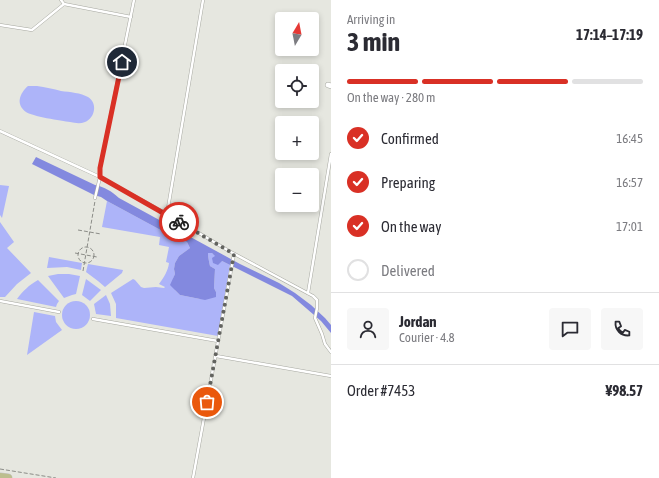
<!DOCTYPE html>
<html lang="en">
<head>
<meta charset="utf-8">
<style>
  :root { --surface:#fff; --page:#f7f7f7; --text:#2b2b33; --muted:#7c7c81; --line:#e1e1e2; --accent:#d93025 }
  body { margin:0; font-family:"Asap Condensed",sans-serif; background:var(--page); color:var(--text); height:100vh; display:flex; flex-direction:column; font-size:15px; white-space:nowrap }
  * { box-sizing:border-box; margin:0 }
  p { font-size:13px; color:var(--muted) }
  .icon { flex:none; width:22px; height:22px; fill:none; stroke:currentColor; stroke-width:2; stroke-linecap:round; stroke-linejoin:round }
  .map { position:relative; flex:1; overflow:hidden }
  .sheet { display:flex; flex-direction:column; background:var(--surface); width:328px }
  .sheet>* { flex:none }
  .needle { width:26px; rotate:10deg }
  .tools { position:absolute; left:275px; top:12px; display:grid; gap:8px }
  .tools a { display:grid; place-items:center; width:44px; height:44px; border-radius:4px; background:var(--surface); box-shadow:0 2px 6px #0003; font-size:20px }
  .pin { position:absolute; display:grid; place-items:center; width:34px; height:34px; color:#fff; margin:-17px; border:2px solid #fff; border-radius:50%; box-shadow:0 1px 4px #0007 }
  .courier { position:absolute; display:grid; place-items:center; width:40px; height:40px; margin:-20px; border:3px solid #d93025; border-radius:50%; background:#fff; color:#222; box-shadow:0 1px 5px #0007 }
  .headline em { font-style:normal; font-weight:700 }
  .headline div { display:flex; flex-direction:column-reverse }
  .headline { display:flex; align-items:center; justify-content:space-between; height:68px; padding:0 16px }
  h1 { font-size:26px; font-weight:700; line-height:30px }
  .bar { display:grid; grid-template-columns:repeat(4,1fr); gap:6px 4px; align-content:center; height:48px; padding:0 16px }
  .bar i { height:5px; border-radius:3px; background:var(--line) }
  .bar .selected { background:var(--accent) }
  .bar p { grid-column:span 4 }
  .line { display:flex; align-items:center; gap:10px; padding:0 16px; border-top:1px solid var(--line) }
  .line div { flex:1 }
  .round { display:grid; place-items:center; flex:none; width:42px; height:42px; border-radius:4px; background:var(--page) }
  ol { padding:0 16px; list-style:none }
  li { display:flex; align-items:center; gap:12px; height:44px }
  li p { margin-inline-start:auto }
  li .icon { padding:4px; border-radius:50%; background:var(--accent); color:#fff; stroke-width:4 }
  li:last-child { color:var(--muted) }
  li i { width:22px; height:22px; border:2px solid var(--line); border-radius:50% }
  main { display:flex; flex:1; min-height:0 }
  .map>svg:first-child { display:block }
  .green { fill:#adb4f9 }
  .water { fill:#8389df }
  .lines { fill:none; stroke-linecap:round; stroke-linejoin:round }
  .lane-casing { stroke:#a7a8a1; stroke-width:3.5 }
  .street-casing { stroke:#a7a8a1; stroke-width:6 }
  .primary-casing { stroke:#c4c4c4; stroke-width:9 }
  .path { stroke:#8c8d88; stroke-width:1; stroke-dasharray:4 2; stroke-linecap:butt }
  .lane { stroke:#fff; stroke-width:2.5 }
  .street { stroke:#fff; stroke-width:5 }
  .primary { stroke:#bcbe8e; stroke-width:8 }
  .path-bridge { stroke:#8c8d88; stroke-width:1; stroke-dasharray:4 2; stroke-linecap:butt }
  .done { stroke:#636460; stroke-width:4; stroke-dasharray:0 7.2 }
  .route { stroke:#d93025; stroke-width:5 }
</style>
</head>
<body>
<main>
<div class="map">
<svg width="331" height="478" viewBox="0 0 331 478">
  <rect width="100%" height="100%" fill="#e6e7e0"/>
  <g class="green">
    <path d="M 28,86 C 31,86 34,86 37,86 C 45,87 54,89 61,91 C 70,92 81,93 88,97 C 98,103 95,118 85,122 C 80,124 75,123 70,122 C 62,121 31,116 26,112 C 15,104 20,93 28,86 Z"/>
    <polygon points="0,185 9,186 2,218 0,215"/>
    <path d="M 107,201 L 168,234 L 187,242 L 190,248 L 179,256 L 175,263 L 174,269 L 175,274 L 173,279 L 175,290 L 180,295 L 200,299 L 216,292 L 214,288 L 215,269 L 210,266 C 209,261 208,257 208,253 L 212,253 L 222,261 L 230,265 L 218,336 L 116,318 L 116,304 L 111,293 L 133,279 L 135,280 L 141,287 L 144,288 L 156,287 L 164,288 L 165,287 L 159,284 C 164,277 168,271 169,263 L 166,262 L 169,247 L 159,245 L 160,237 L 102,227 Z"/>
    <polygon points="0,222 14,242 7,248 31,273 17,284 5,297 0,297"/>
    <polygon points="49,257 82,263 81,270 67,267 47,268"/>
    <polygon points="88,264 123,270 122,273 105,287 98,281 86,272"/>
    <polygon points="58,274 69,274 80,276 76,294 72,295 64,298 48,276"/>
    <polygon points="86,279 101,290 90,301 82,295"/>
    <path d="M 38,280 L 59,301 L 57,304 L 56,307 L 17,299 C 23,291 29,285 38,280 Z"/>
    <polygon points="106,295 110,304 111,316 96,314 94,304"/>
    <circle cx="76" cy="315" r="14"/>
    <polygon points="34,312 55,316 56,322 62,330 27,355"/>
  </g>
  <path class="water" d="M 36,157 L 95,185 C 105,187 111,191 119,198 L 240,264 L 279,283 L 295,293 L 311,305 L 325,318 L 331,325 L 331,333 L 321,321 L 292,296 L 222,261 L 218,265 L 213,263 L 212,258 L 215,256 L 212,253 L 208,253 C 208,257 209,261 210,266 L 215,269 L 214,288 L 216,292 L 216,297 L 205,300 L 180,295 L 170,285 L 175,274 L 174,269 L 175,263 L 179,256 L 190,248 L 187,242 L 168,234 L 107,201 L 101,197 L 94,195 L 32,164 Z"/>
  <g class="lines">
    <g class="lane-casing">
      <g id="lane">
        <polyline points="61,0 64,4 131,17"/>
        <polyline points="134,0 100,168 100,177 167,214 229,251 313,296 317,300 317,308 315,318 322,334 325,344 331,352"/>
        <polyline points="0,25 32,30 64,4"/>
        <polyline points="0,131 100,177 95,198"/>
        <polyline points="167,214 203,0"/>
        <polyline points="308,293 331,154"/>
        <polyline points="0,301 59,312"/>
        <polyline points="93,319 218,341"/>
        <polyline points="216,356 331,376"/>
        <polyline points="193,478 234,254"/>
      </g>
    </g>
    <g class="street-casing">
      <polyline id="street" points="328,85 331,86"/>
    </g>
    <g class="primary-casing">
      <polyline id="primary" points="0,477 8,478"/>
    </g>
    <g class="path">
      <polyline points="83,271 95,201"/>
      <polyline points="0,469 56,478"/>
    </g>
    <use href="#lane" class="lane"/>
    <use href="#street" class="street"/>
    <use href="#primary" class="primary"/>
    <g class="path-bridge">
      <polyline points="78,230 101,234"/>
      <circle cx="86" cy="255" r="8"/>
      <polyline points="75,253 97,257"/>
    </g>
  </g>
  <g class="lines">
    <polyline class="done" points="179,222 234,254 207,402"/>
    <polyline class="route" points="122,62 100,168 100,177 179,222"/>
  </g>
</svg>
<div class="tools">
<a><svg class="needle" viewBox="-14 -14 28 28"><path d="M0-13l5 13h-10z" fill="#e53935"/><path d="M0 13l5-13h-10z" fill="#7c7c81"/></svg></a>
<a><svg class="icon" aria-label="locate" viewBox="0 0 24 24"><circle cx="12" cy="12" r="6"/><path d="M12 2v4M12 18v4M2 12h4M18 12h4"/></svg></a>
<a>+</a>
<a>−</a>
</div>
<div class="pin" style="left:207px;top:402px;background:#ea580c"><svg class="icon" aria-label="bag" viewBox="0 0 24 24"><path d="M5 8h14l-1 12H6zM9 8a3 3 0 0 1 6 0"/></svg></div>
<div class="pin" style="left:122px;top:62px;background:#1f2937"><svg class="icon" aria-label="home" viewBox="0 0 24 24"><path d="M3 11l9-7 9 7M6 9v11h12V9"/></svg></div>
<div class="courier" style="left:179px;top:222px"><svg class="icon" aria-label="bike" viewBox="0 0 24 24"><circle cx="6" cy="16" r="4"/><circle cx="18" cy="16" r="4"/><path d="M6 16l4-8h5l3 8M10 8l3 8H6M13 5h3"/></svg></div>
</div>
<section class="sheet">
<div class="headline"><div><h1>3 min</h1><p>Arriving in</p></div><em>17:14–17:19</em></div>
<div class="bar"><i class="selected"></i><i class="selected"></i><i class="selected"></i><i></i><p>On the way · 280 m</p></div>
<ol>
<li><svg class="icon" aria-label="check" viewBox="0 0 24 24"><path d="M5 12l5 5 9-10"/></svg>Confirmed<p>16:45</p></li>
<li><svg class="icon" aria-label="check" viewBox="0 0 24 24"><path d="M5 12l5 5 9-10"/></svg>Preparing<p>16:57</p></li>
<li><svg class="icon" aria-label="check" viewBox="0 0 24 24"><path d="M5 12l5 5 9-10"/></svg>On the way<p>17:01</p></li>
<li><i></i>Delivered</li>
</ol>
<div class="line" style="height:72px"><a class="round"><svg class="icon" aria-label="person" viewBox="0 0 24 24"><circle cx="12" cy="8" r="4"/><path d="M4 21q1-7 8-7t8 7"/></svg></a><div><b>Jordan</b><p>Courier · 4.8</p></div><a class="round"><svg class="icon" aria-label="chat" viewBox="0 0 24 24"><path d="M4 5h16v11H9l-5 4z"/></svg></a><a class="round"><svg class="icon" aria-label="phone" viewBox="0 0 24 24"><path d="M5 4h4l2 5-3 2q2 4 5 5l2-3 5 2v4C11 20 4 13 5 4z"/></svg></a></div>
<div class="line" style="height:52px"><div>Order #7453</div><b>¥98.57</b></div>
</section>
</main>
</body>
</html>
